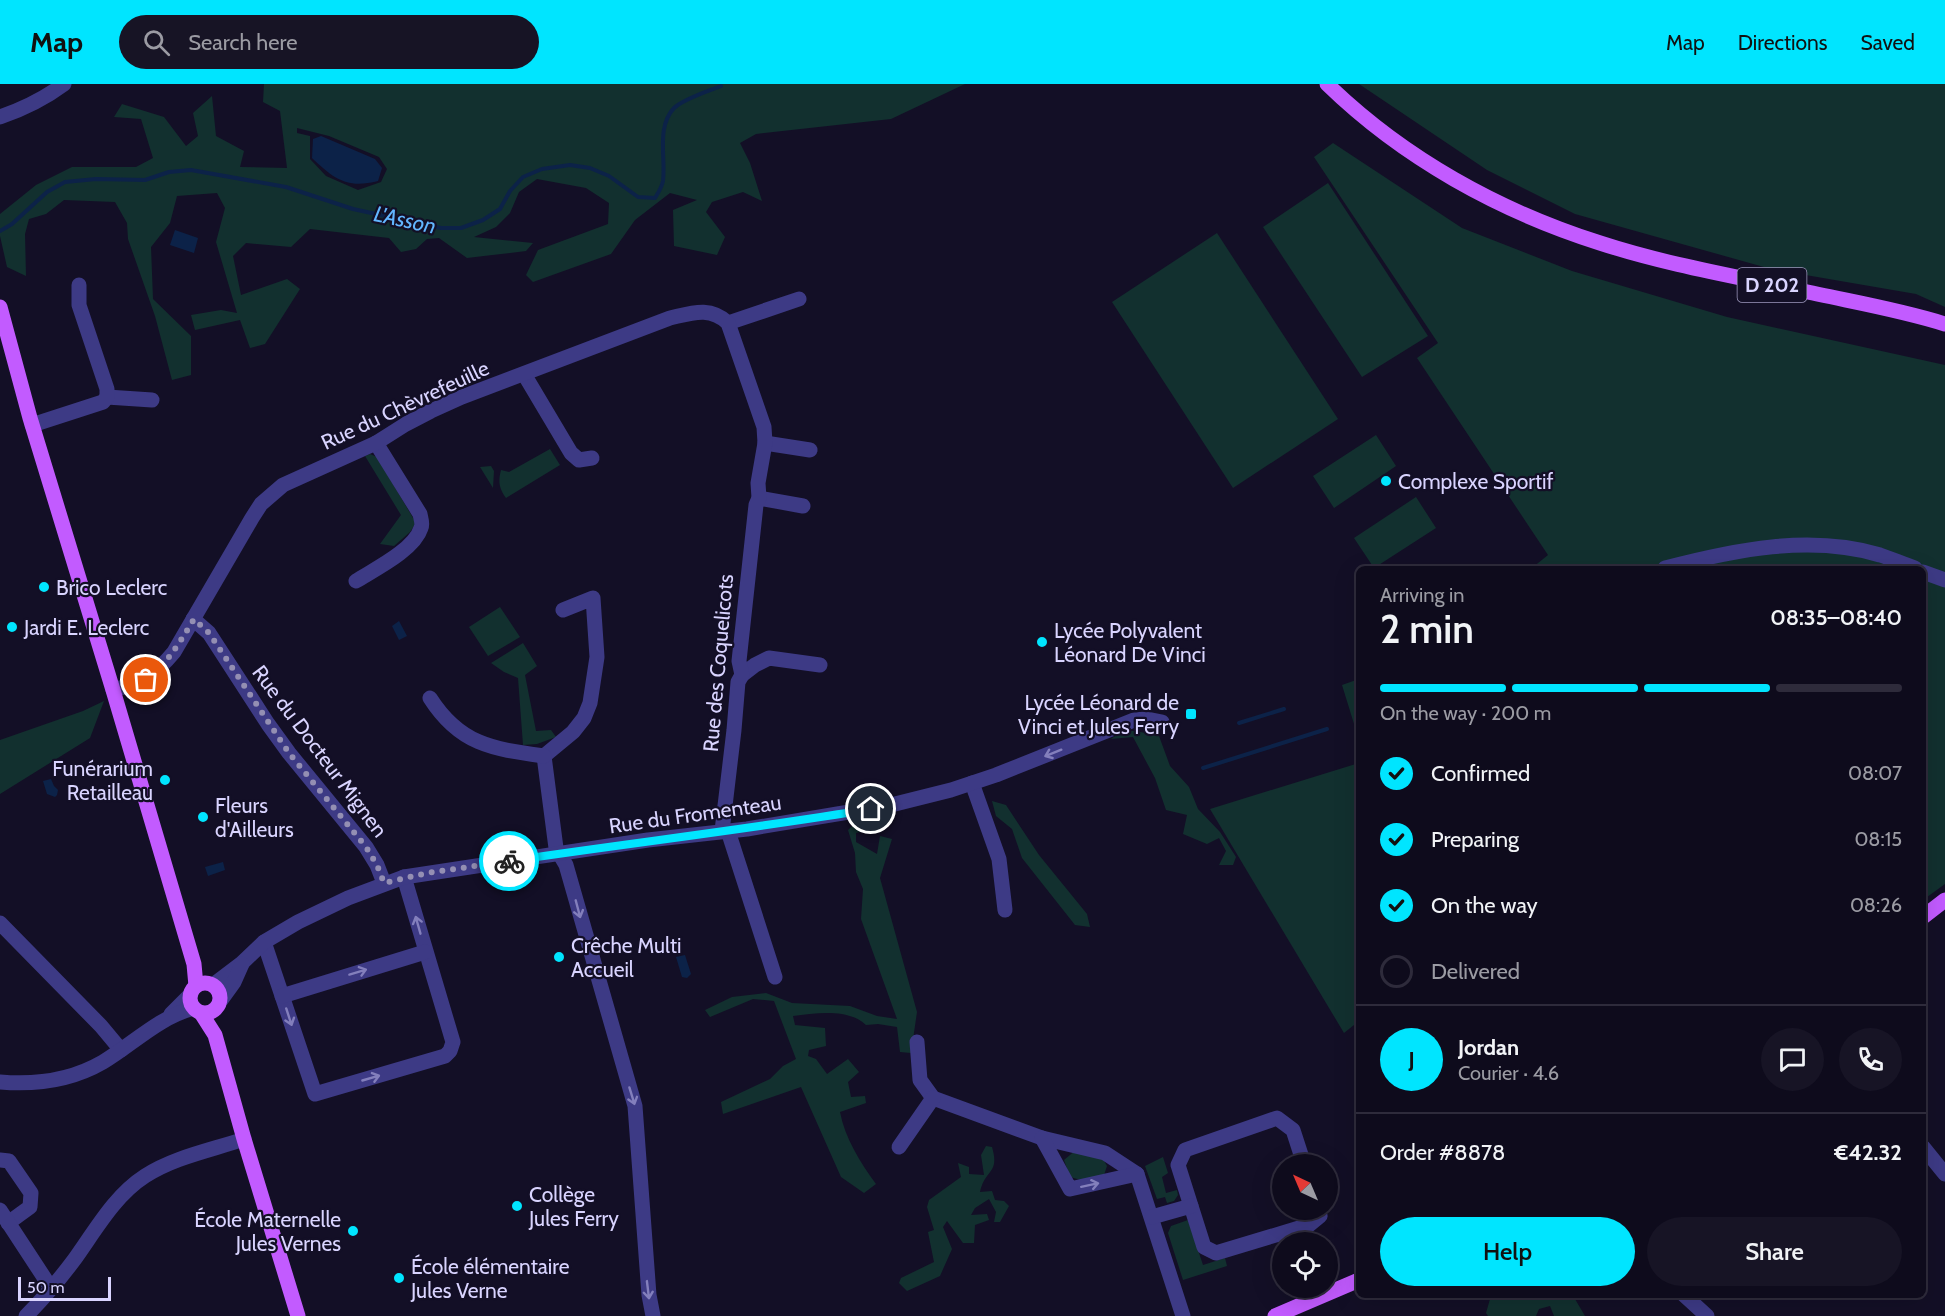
<!DOCTYPE html>
<html lang="en">
<head>
<meta charset="utf-8">
<style>
  :root { --surface:#0e0b1c; --page:#171425; --text:#f1f3f6; --muted:#9b9ba3; --line:#2e2b3b; --accent:#00e5ff }
  body { margin:0; font-family:Cabin,sans-serif; background:var(--page); color:var(--text); height:100vh; display:flex; flex-direction:column; font-size:22px; white-space:nowrap }
  * { box-sizing:border-box; margin:0 }
  p { font-size:20px; color:var(--muted) }
  .icon { flex:none; width:33px; height:33px; fill:none; stroke:currentColor; stroke-width:2; stroke-linecap:round; stroke-linejoin:round }
  .map { position:relative; flex:1; overflow:hidden }
  .panel { position:absolute; left:1356px; top:482px; width:570px; height:732px; display:flex; flex-direction:column; background:var(--surface); border-radius:9px; box-shadow:0 6px 24px #0002,0 0 0 2px var(--line) }
  .panel>* { flex:none }
  .needle { width:39px; rotate:316deg }
  .buttons { position:absolute; left:1272px; top:1070px; display:grid; gap:12px }
  .buttons a { display:grid; place-items:center; width:66px; height:66px; border-radius:50%; background:var(--surface); box-shadow:0 6px 24px #0002,0 0 0 2px var(--line); font-size:30px }
  .scale { position:absolute; left:18px; bottom:15px; width:93px; box-sizing:border-box; padding-left:6px; border:3px solid #d9d4ff; border-top:0; font-size:16px; line-height:21px; white-space:nowrap; color:#d9d4ff; -webkit-text-stroke:4px #130f26; paint-order:stroke }
  .pin { position:absolute; display:grid; place-items:center; width:51px; height:51px; color:#fff; margin:-26px; border:3px solid #fff; border-radius:50%; box-shadow:0 2px 6px #0007 }
  .courier { position:absolute; display:grid; place-items:center; width:60px; height:60px; margin:-30px; border:4px solid #00e5ff; border-radius:50%; background:#fff; color:#222; box-shadow:0 2px 8px #0007 }
  .overview em { font-style:normal; font-weight:600 }
  .overview div { display:flex; flex-direction:column-reverse }
  .overview { display:flex; align-items:center; justify-content:space-between; height:102px; padding:0 24px }
  h1 { font-size:39px; font-weight:600; line-height:45px }
  .bar { display:grid; grid-template-columns:repeat(4,1fr); gap:9px 6px; align-content:center; height:72px; padding:0 24px }
  .bar i { height:8px; border-radius:4px; background:var(--line) }
  .bar .on { background:var(--accent) }
  .bar p { grid-column:span 4 }
  .line { display:flex; align-items:center; gap:15px; padding:0 24px; border-top:2px solid var(--line) }
  .line div { flex:1 }
  .round { display:grid; place-items:center; flex:none; width:63px; height:63px; border-radius:32px; background:var(--page) }
  ol { padding:0 24px; list-style:none }
  li { display:flex; align-items:center; gap:18px; height:66px }
  li p { margin-inline-start:auto }
  li .icon { padding:6px; border-radius:50%; background:var(--accent); color:#111; stroke-width:4 }
  li:last-child { color:var(--muted) }
  li i { width:33px; height:33px; border:3px solid var(--line); border-radius:50% }
  .cta { display:flex; gap:12px; margin-top:auto; padding:12px 24px }
  .cta a { flex:1; height:69px; border-radius:36px; background:var(--accent); color:#111; font-size:24px; font-weight:600; line-height:69px; text-align:center }
  .cta a+a { background:var(--page); color:var(--text) }
  header { display:flex; align-items:center; gap:36px; box-sizing:border-box; height:84px; padding:0 30px; background:var(--accent); color:#111 }
  header strong { font-size:28px }
  nav { display:flex; gap:33px; margin-inline-start:auto; font-size:21px }
  .search { width:420px; height:54px; background:var(--page); display:flex; align-items:center; gap:15px; box-sizing:border-box; padding:0 21px; border-radius:33px; color:var(--muted); font-size:22px }
  .map>svg:first-child { display:block }
  .green { fill:#12302f; fill-rule:evenodd }
  .water { fill:#0c2248 }
  .lines { fill:none; stroke-linecap:round; stroke-linejoin:round }
  .stream { stroke:#0c2248; stroke-width:4 }
  .minor { stroke:#3d3a85; stroke-width:15 }
  .major { stroke:#c25bff; stroke-width:15 }
  .oneway { stroke:#837fbc }
  .done { stroke:#948fb3; stroke-width:6; stroke-dasharray:0 10.8 }
  .route { stroke:#00e5ff; stroke-width:8 }
  .poi-dot { fill:#00e5ff; stroke:#130f26; stroke-width:2 }
  .labels { text-anchor:middle; dominant-baseline:central; stroke-width:4.5; stroke-linejoin:round; paint-order:stroke }
  .shield { fill:#130f26; stroke:#9e99be; stroke-width:1.5 }
  .shield-label { font-size:20px; font-weight:bold; fill:#d9d4ff }
  .street-label { font-size:21px; fill:#d9d4ff; stroke:#130f26 }
  .poi-label { font-size:21px; fill:#d9d4ff; stroke:#130f26; text-anchor:start }
  .water-label { font-size:22px; font-style:italic; fill:#62b6ff; stroke:#130f26 }
</style>
</head>
<body>
<header>
<strong>Map</strong>
<div class="search"><svg class="icon" aria-label="search" viewBox="0 0 24 24"><circle cx="10" cy="10" r="6"/><path d="M15 15l6 6"/></svg>Search here</div>
<nav><a>Map</a><a>Directions</a><a>Saved</a></nav>
</header>
<div class="map">
<svg width="1945" height="1232" viewBox="0 0 1945 1232">
  <rect width="100%" height="100%" fill="#130f26"/>
  <g class="green">
    <path d="M 264,0 L 965,0 L 891,35 L 756,50 L 740,59 L 750,79 L 762,117 L 743,108 L 712,118 L 706,128 L 725,153 L 717,171 L 674,162 L 673,126 L 697,116 L 670,109 L 635,136 L 611,170 L 533,198 L 526,191 L 538,166 L 608,140 L 609,119 L 586,104 L 537,95 L 519,108 L 510,129 L 496,143 L 474,153 L 533,159 L 526,167 L 467,174 L 439,154 L 427,155 L 416,165 L 401,168 L 389,154 L 310,145 L 291,163 L 246,159 L 233,172 L 241,211 L 287,195 L 300,205 L 265,260 L 250,264 L 240,236 L 195,246 L 191,231 L 221,226 L 237,229 L 216,158 L 225,124 L 217,109 L 177,112 L 170,139 L 151,163 L 153,215 L 191,252 L 191,291 L 172,296 L 155,232 L 128,155 L 127,139 L 115,118 L 64,116 L 46,130 L 29,135 L 25,150 L 26,192 L 7,183 L 0,152 L 0,130 L 36,101 L 72,83 L 136,83 L 153,74 L 141,35 L 114,33 L 122,20 L 164,33 L 186,62 L 198,52 L 193,29 L 212,12 L 216,52 L 244,67 L 240,83 L 287,84 L 280,27 L 263,18 ZM 297,44 L 329,52 L 379,73 L 387,85 L 381,98 L 358,106 L 326,92 L 310,75 L 310,52 L 297,49 Z"/>
    <polygon points="1359,0 1945,0 1945,223 1916,210 1771,185 1575,130 1487,86"/>
    <polygon points="1333,59 1462,144 1572,187 1727,233 1945,281 1945,800 1923,816 1923,484 1532,484 1548,471 1417,274 1438,259 1314,73"/>
    <polygon points="1328,99 1428,252 1362,293 1263,143"/>
    <polygon points="1217,149 1338,335 1233,404 1112,218"/>
    <polygon points="1376,351 1396,382 1334,424 1313,392"/>
    <path d="M 550,365 L 560,381 L 506,414 C 499,404 498,398 501,386 L 509,388 Z"/>
    <polygon points="370,370 377,373 416,439 410,448 394,462 380,460 401,431 365,372"/>
    <polygon points="491,382 494,387 493,404 480,383"/>
    <polygon points="1416,413 1436,444 1374,484 1354,454"/>
    <polygon points="500,523 520,553 488,572 469,543"/>
    <polygon points="523,559 537,582 525,591 536,647 551,646 556,653 537,660 523,661 518,594 504,588 491,579"/>
    <polygon points="1359,595 1359,656 1342,601"/>
    <polygon points="104,617 90,654 0,710 0,656 83,627"/>
    <polygon points="1122,647 1136,647 1159,652 1170,682 1189,703 1198,725 1220,748 1236,773 1233,781 1219,781 1226,767 1219,754 1207,760 1183,750 1187,731 1166,726 1155,694 1133,653 1111,655"/>
    <polygon points="1359,679 1359,937 1344,949 1210,725"/>
    <polygon points="992,717 1006,721 1039,771 1087,830 1090,843 1075,841 1022,774 1012,745 996,732"/>
    <path d="M 884,730 L 889,741 L 856,749 L 856,758 L 877,770 L 880,752 L 892,755 L 880,794 L 917,928 L 911,969 L 900,968 L 897,943 L 878,940 L 866,941 C 848,924 816,929 793,932 L 795,941 L 825,944 L 826,962 L 809,966 L 808,972 L 816,975 L 827,990 L 848,975 L 859,988 L 848,998 L 851,1013 L 865,1012 L 866,1019 L 840,1028 C 845,1054 860,1078 876,1100 L 864,1109 L 841,1093 L 801,1003 L 723,1030 L 721,1018 L 770,995 L 783,982 L 796,975 L 774,917 L 753,915 L 710,933 L 705,926 L 732,913 L 766,909 L 792,919 L 850,922 L 877,932 L 897,935 L 861,835 L 863,805 L 856,788 L 855,769 L 848,746 L 863,732 Z"/>
    <path d="M 986,1062 L 992,1063 C 1000,1090 985,1085 980,1108 L 992,1107 L 995,1116 L 1004,1117 L 1009,1122 L 1000,1138 L 994,1138 L 996,1128 L 989,1115 L 975,1124 L 971,1131 L 987,1130 L 989,1136 L 975,1141 L 974,1159 L 963,1159 L 947,1137 L 943,1143 L 952,1165 L 940,1192 L 907,1207 L 899,1199 L 901,1194 L 934,1178 L 928,1148 L 934,1146 L 927,1123 L 929,1116 L 961,1093 L 958,1079 L 969,1083 L 969,1090 L 984,1091 L 981,1071 Z"/>
    <polygon points="1076,1066 1102,1073 1107,1082 1104,1091 1081,1096 1070,1093 1064,1076"/>
    <polygon points="1163,1073 1168,1089 1162,1093 1166,1109 1177,1106 1178,1111 1174,1117 1167,1119 1165,1113 1157,1115 1145,1082"/>
    <polygon points="1188,1136 1203,1181 1225,1174 1227,1182 1183,1196 1168,1149 1171,1142"/>
    <polygon points="1569,1211 1575,1215 1585,1232 1554,1232 1550,1222 1539,1225 1536,1232 1488,1232 1486,1229 1490,1215 1520,1211"/>
  </g>
  <g class="water">
    <path d="M 321,52 L 375,75 L 382,84 L 378,97 C 347,105 334,95 312,74 L 313,55 Z"/>
    <polygon points="175,146 198,154 194,169 170,161"/>
    <polygon points="399,537 407,552 399,556 392,542"/>
    <polygon points="51,695 54,702 58,706 57,711 55,713 47,710 43,697"/>
    <polygon points="223,778 225,786 208,792 205,783"/>
    <polygon points="685,871 691,890 687,894 682,893 676,873"/>
  </g>
  <g class="lines">
    <g class="stream">
      <path d="M 0,147 L 12,140 L 47,108 L 65,98 L 96,95 L 145,96 L 169,88 L 191,86 L 286,103 L 353,125 L 441,144 L 461,144 L 483,136 L 500,125 L 510,107 L 523,93 L 542,85 L 570,81 L 590,84 L 609,92 L 638,113 L 655,114 C 658,109 662,103 663,97 C 666,74 656,43 674,24 C 683,15 708,7 721,2"/>
      <polyline points="1239,639 1284,625"/>
      <polyline points="1203,684 1327,645"/>
    </g>
    <g class="minor">
      <path d="M 0,33 C 23,25 44,15 64,0"/>
      <polyline points="728,239 799,215"/>
      <polyline points="524,290 571,369 579,376 592,374"/>
      <polyline points="107,313 152,316"/>
      <polyline points="32,341 103,318 107,313 107,305 79,221 79,201"/>
      <polyline points="765,359 810,366"/>
      <polyline points="759,414 803,422"/>
      <path d="M 1665,484 C 1734,466 1810,450 1880,471 C 1892,475 1903,480 1915,484"/>
      <polyline points="1923,488 1945,496"/>
      <path d="M 356,497 C 375,485 414,466 421,444 C 423,440 421,435 420,430 L 376,359"/>
      <polyline points="563,526 593,514 597,573 590,619 584,634 573,648 544,672 556,764 566,781 635,1022 649,1211 653,1232"/>
      <polyline points="193,535 209,549 268,640 289,669 366,763 377,781 384,799"/>
      <polyline points="742,591 755,581 769,574 820,581"/>
      <path d="M 113,606 C 144,598 154,592 174,568 L 252,434 L 261,420 L 283,401 L 376,359 L 406,340 L 431,327 L 462,313 L 670,234 C 692,229 710,222 728,239 L 764,343 L 765,359 L 758,399 L 759,414 L 756,421 L 739,577 L 742,591 L 738,598 L 734,646 L 722,747"/>
      <path d="M 430,614 C 460,661 493,665 544,672"/>
      <polyline points="972,699 999,775 1005,826"/>
      <polyline points="728,747 775,893"/>
      <polyline points="0,839 101,942 121,966"/>
      <polyline points="264,858 315,1010 445,972 450,967 453,958 404,793"/>
      <polyline points="213,901 242,879 264,858 298,838 348,814 404,793 648,756 747,745 891,721 951,706 996,691 1134,636 1147,635 1162,638"/>
      <polyline points="282,912 425,868"/>
      <polyline points="221,916 234,898 242,880"/>
      <polyline points="171,930 191,910"/>
      <polyline points="917,958 920,996 933,1014 1042,1054 1105,1069 1137,1090 1183,1232"/>
      <path d="M 0,998 C 35,1001 72,996 103,978 C 133,960 159,933 194,924"/>
      <polyline points="1042,1054 1070,1105 1137,1090"/>
      <polyline points="899,1063 933,1014"/>
      <polyline points="1923,1063 1945,1090"/>
      <polyline points="0,1076 9,1077 31,1109 30,1123 8,1139"/>
      <polyline points="1304,1080 1293,1046 1277,1034 1185,1066 1178,1081 1204,1163 1216,1169 1309,1141 1320,1132 1317,1125"/>
      <polyline points="0,1126 51,1204"/>
      <polyline points="1152,1133 1191,1122"/>
      <polyline points="1683,1210 1707,1232"/>
      <path d="M 26,1232 C 43,1215 59,1196 74,1176 C 95,1147 114,1112 145,1092 C 174,1073 212,1066 244,1055"/>
    </g>
    <g class="major">
      <path d="M 1327,0 C 1403,74 1499,127 1600,159 C 1664,180 1733,192 1799,206 C 1847,217 1898,225 1945,240"/>
      <polyline points="0,223 30,334 113,606 194,880 196,902"/>
      <polyline points="1923,833 1945,816"/>
      <circle cx="205" cy="914" r="15"/>
      <polyline points="201,929 215,951 244,1055 298,1232"/>
      <polyline points="1275,1232 1359,1196"/>
    </g>
  </g>
  <defs><path id="oneway-shaft" d="M-6 0H5M1.5-3L5.5 0L1.5 3" fill="none" stroke-width="1.6" stroke-linecap="round" stroke-linejoin="round" transform="scale(1.5)"/></defs>
  <g class="oneway">
    <use href="#oneway-shaft" transform="translate(1053 669) rotate(158)"/>
    <use href="#oneway-shaft" transform="translate(578 825) rotate(75)"/>
    <use href="#oneway-shaft" transform="translate(418 841) rotate(-106)"/>
    <use href="#oneway-shaft" transform="translate(358 888) rotate(-17)"/>
    <use href="#oneway-shaft" transform="translate(289 933) rotate(72)"/>
    <use href="#oneway-shaft" transform="translate(371 994) rotate(-16)"/>
    <use href="#oneway-shaft" transform="translate(632 1012) rotate(73)"/>
    <use href="#oneway-shaft" transform="translate(1090 1101) rotate(-12)"/>
    <use href="#oneway-shaft" transform="translate(648 1206) rotate(83)"/>
  </g>
  <g class="lines">
    <path class="done" d="M 146,596 C 170,576 178,561 194,535 L 209,549 L 289,669 L 366,763 L 377,781 L 384,799 L 427,789 L 509,777"/>
    <path class="route" d="M 509,777 C 630,759 751,745 871,725"/>
  </g>
  <g class="poi-dot">
    <circle cx="1386" cy="397" r="6"/>
    <circle cx="44" cy="503" r="6"/>
    <circle cx="12" cy="543" r="6"/>
    <circle cx="1042" cy="558" r="6"/>
    <rect x="1185" y="624" width="12" height="12" rx="3"/>
    <circle cx="165" cy="696" r="6"/>
    <circle cx="203" cy="733" r="6"/>
    <circle cx="559" cy="873" r="6"/>
    <circle cx="517" cy="1122" r="6"/>
    <circle cx="353" cy="1147" r="6"/>
    <circle cx="399" cy="1194" r="6"/>
  </g>
  <g class="labels">
    <rect class="shield" x="1737.5" y="184" width="69" height="34" rx="4.5"/>
    <g class="shield-label">
      <text x="1772" y="201">D 202</text>
    </g>
    <g class="street-label">
      <text transform="translate(405 321) rotate(-25)">Rue du Chèvrefeuille</text>
      <text transform="translate(718 579) rotate(-85)">Rue des Coquelicots</text>
      <text transform="translate(320 667) rotate(53)">Rue du Docteur Mignen</text>
      <text transform="translate(695 730) rotate(-8)">Rue du Fromenteau</text>
    </g>
    <g class="poi-label">
      <text x="1398" y="397">Complexe Sportif</text>
      <text x="56" y="503">Brico Leclerc</text>
      <text x="24" y="543">Jardi E. Leclerc</text>
      <text x="1054" y="546">Lycée Polyvalent<tspan x="1054" dy="24">Léonard De Vinci</tspan></text>
      <text x="1179" y="618" text-anchor="end">Lycée Léonard de<tspan x="1179" dy="24">Vinci et Jules Ferry</tspan></text>
      <text x="153" y="684" text-anchor="end">Funérarium<tspan x="153" dy="24">Retailleau</tspan></text>
      <text x="215" y="721">Fleurs<tspan x="215" dy="24">d'Ailleurs</tspan></text>
      <text x="571" y="861">Crêche Multi<tspan x="571" dy="24">Accueil</tspan></text>
      <text x="529" y="1110">Collège<tspan x="529" dy="24">Jules Ferry</tspan></text>
      <text x="341" y="1135" text-anchor="end">École Maternelle<tspan x="341" dy="24">Jules Vernes</tspan></text>
      <text x="411" y="1182">École élémentaire<tspan x="411" dy="24">Jules Verne</tspan></text>
    </g>
    <g class="water-label">
      <text transform="translate(405 136) rotate(12)">L'Asson</text>
    </g>
  </g>
</svg>
<div class="buttons">
<a><svg class="needle" viewBox="-14 -14 28 28"><path d="M0-13l5 13h-10z" fill="#e53935"/><path d="M0 13l5-13h-10z" fill="#9b9ba3"/></svg></a>
<a><svg class="icon" aria-label="locate" viewBox="0 0 24 24"><circle cx="12" cy="12" r="6"/><path d="M12 2v4M12 18v4M2 12h4M18 12h4"/></svg></a>
</div>
<div class="scale">50 m</div>
<div class="pin" style="left:146px;top:596px;background:#ea580c"><svg class="icon" aria-label="bag" viewBox="0 0 24 24"><path d="M5 8h14l-1 12H6zM9 8a3 3 0 0 1 6 0"/></svg></div>
<div class="pin" style="left:871px;top:725px;background:#1f2937"><svg class="icon" aria-label="home" viewBox="0 0 24 24"><path d="M3 11l9-7 9 7M6 9v11h12V9"/></svg></div>
<div class="courier" style="left:509px;top:777px"><svg class="icon" aria-label="bike" viewBox="0 0 24 24"><circle cx="6" cy="16" r="4"/><circle cx="18" cy="16" r="4"/><path d="M6 16l4-8h5l3 8M10 8l3 8H6M13 5h3"/></svg></div>
<section class="panel">
<div class="overview"><div><h1>2 min</h1><p>Arriving in</p></div><em>08:35–08:40</em></div>
<div class="bar"><i class="on"></i><i class="on"></i><i class="on"></i><i></i><p>On the way · 200 m</p></div>
<ol>
<li><svg class="icon" aria-label="check" viewBox="0 0 24 24"><path d="M5 12l5 5 9-10"/></svg>Confirmed<p>08:07</p></li>
<li><svg class="icon" aria-label="check" viewBox="0 0 24 24"><path d="M5 12l5 5 9-10"/></svg>Preparing<p>08:15</p></li>
<li><svg class="icon" aria-label="check" viewBox="0 0 24 24"><path d="M5 12l5 5 9-10"/></svg>On the way<p>08:26</p></li>
<li><i></i>Delivered</li>
</ol>
<div class="line" style="height:108px"><b class="round" style="background:var(--accent);color:#111">J</b><div><b>Jordan</b><p>Courier · 4.6</p></div><a class="round"><svg class="icon" aria-label="chat" viewBox="0 0 24 24"><path d="M4 5h16v11H9l-5 4z"/></svg></a><a class="round"><svg class="icon" aria-label="phone" viewBox="0 0 24 24"><path d="M5 4h4l2 5-3 2q2 4 5 5l2-3 5 2v4C11 20 4 13 5 4z"/></svg></a></div>
<div class="line" style="height:78px"><div>Order #8878</div><b>€42.32</b></div>
<div class="cta"><a>Help</a><a>Share</a></div>
</section>
</div>
</body>
</html>
